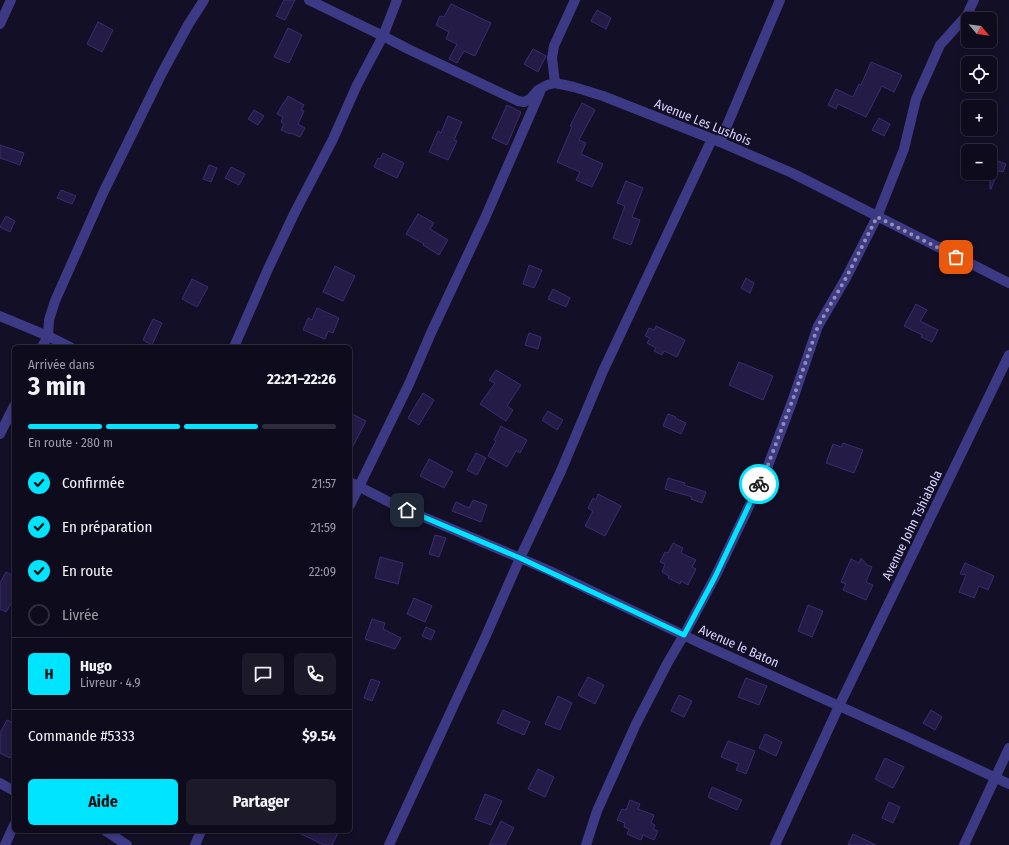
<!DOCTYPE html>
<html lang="fr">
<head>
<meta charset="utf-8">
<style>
  :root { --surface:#0e0b1c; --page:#1c1929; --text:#f1f3f6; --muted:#9b9ba3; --line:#2e2b3b; --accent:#00e5ff }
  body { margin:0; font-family:"Fira Sans Condensed",sans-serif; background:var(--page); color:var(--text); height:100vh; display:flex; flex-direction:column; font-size:15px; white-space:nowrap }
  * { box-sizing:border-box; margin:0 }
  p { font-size:13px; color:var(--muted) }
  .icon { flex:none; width:22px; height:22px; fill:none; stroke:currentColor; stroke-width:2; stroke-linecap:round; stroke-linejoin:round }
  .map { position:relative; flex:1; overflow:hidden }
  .sheet { position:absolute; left:12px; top:345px; width:340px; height:488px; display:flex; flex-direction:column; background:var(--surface); border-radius:6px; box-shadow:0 2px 6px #0003,0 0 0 1px var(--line) }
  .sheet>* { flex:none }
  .needle { width:26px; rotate:119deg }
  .buttons { position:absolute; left:961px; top:12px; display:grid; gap:8px }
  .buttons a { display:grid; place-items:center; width:36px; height:36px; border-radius:6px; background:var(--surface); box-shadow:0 2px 6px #0003,0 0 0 1px var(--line); font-size:20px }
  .pin { position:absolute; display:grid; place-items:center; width:34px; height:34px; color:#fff; margin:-17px; border-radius:8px; box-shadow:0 2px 6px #0006 }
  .courier { position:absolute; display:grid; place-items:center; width:40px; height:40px; margin:-20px; border:3px solid #00e5ff; border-radius:50%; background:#fff; color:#222; box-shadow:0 1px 5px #0007 }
  .headline em { font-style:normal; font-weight:700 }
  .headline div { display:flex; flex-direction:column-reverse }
  .headline { display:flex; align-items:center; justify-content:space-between; height:68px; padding:0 16px }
  h1 { font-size:26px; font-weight:700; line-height:30px }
  .bar { display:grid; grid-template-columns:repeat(4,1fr); gap:6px 4px; align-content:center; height:48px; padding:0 16px }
  .bar i { height:5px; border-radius:3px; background:var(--line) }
  .bar .current { background:var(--accent) }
  .bar p { grid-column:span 4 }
  .line { display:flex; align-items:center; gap:10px; padding:0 16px; border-top:1px solid var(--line) }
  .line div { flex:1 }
  .round { display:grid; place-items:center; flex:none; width:42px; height:42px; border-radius:6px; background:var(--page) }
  ol { padding:0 16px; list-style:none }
  li { display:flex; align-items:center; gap:12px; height:44px }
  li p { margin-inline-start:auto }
  li .icon { padding:4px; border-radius:50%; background:var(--accent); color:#111; stroke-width:4 }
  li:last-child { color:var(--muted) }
  li i { width:22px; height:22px; border:2px solid var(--line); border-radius:50% }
  .action { display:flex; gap:8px; margin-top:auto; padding:8px 16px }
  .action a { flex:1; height:46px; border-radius:6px; background:var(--accent); color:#111; font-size:16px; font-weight:700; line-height:46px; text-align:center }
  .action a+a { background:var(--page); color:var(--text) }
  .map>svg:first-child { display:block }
  .building { fill:#241b47; stroke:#3b2d73 }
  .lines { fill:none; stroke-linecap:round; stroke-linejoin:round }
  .minor { stroke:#3d3a85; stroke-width:10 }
  .done { stroke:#948fb3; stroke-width:4; stroke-dasharray:0 7.2 }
  .route { stroke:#00e5ff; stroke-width:5 }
  .labels { text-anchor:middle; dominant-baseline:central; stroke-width:3.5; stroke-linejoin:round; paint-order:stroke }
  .street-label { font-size:13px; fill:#d9d4ff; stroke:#130f26 }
</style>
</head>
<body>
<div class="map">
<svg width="1009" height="845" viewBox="0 0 1009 845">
  <rect width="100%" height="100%" fill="#130f26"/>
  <g class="building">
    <polygon points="284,0 295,0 285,20 276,16"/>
    <polygon points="451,4 491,23 475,56 464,51 457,63 449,59 457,44 446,39 449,32 436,25 440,16 444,17"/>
    <polygon points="597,10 611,18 606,29 591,21"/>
    <polygon points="98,22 113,30 102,52 87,44"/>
    <polygon points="288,28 302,35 289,63 274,57"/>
    <polygon points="533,49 546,56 538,72 524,64"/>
    <polygon points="871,62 902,75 894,92 882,86 866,117 838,104 836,109 828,105 836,89 853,97 859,84 861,85"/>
    <polygon points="288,96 304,105 301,110 304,111 298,124 305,128 300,137 291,133 290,134 281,130 284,124 281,122 283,117 277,114 284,102 285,102"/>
    <polygon points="582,103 595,110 579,140 586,143 581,154 603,164 592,187 576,180 580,172 557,162 572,127 570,126"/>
    <polygon points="507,105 521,112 507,145 492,138"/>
    <polygon points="254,110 264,116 258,125 248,119"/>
    <polygon points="448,116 462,122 454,140 457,141 448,160 429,152 438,131 441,133"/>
    <polygon points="879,118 890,124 884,136 872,130"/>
    <polygon points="0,145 24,153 20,165 0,158"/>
    <polygon points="383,153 404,163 397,178 374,167 378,158 380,159"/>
    <polygon points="990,158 1006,164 1003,172 998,171 991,189 990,189"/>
    <polygon points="209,165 217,168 211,182 203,179"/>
    <polygon points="231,167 245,174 239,185 225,178"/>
    <polygon points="626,181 643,188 632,217 640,220 631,245 613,238 625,206 617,203"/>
    <polygon points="61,190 76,196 72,204 57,198"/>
    <polygon points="418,214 434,223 430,229 448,240 439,255 423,245 424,244 406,234"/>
    <polygon points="6,216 15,221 10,232 0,227"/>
    <polygon points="529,265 542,270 534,288 523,284"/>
    <polygon points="335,266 355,276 343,301 323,292"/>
    <polygon points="746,278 754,283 750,293 741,288"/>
    <polygon points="192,279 208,287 197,307 182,299"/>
    <polygon points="553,289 570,298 566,307 548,299"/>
    <polygon points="916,304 927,310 920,321 938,330 932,342 921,337 922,335 904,326"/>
    <polygon points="317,308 339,318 333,333 328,331 325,339 303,330 308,318 312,320"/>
    <polygon points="153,319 162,323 152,345 143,340"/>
    <polygon points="656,326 685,340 677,357 664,351 662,355 654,351 656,348 647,343 650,338 645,336 649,328 654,330"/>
    <polygon points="529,333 541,337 538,349 525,345"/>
    <polygon points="739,362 773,376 763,400 729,385"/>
    <polygon points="496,370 521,385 507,406 513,410 506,421 480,404 495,383 489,380"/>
    <polygon points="423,393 434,400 419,425 408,418"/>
    <polygon points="548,411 563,420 557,430 542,420"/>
    <polygon points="350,413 366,421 350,452"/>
    <polygon points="668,414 676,417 675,418 686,423 681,434 663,426"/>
    <polygon points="501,426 527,440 520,453 516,451 507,467 488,456 496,441 494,440"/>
    <polygon points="843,443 863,450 854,473 826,463 833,444 841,447"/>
    <polygon points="476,453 486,458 477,475 467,470"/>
    <polygon points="429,459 453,472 444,488 420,476"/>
    <polygon points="668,478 685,483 684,485 706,492 702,503 691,499 692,497 665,489"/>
    <polygon points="598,494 621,506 605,536 585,526 593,511 588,508 593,498 596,500"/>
    <polygon points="473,500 487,505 481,522 452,511 456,502 469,508"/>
    <polygon points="435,535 446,538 439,557 429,554"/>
    <polygon points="673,543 683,548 681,553 696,560 692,567 696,569 688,585 681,581 680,584 668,578 669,576 662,572 665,564 660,562 665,552 668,553"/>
    <polygon points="380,557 403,563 398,584 375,578"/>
    <polygon points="861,558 867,565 872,567 866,582 873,585 866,600 843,590 846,584 841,582 851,559 859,563"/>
    <polygon points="965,563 994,576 988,590 979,586 974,598 959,592 966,575 960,574"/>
    <polygon points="6,572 14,576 14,598 6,612 0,609 0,583"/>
    <polygon points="414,598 432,606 425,622 407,614"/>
    <polygon points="808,605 823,611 812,637 798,631"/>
    <polygon points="372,619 385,623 383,629 401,638 395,649 365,639"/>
    <polygon points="426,627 435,631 431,640 422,636"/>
    <polygon points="588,677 604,685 595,704 578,695"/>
    <polygon points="746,678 767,686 759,705 738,697"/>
    <polygon points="371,679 380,682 372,701 364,698"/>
    <polygon points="679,695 692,701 684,717 671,711"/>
    <polygon points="558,696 572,703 560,730 545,724"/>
    <polygon points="503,710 530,722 524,735 497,723"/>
    <polygon points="931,710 942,717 935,730 923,723"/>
    <polygon points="7,720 14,723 14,750 10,758 0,753 0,733"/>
    <polygon points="765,734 782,742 776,756 759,748"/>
    <polygon points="728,741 755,751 746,774 736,770 739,764 721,757"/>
    <polygon points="885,758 904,767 893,788 875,779"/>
    <polygon points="538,769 554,777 545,797 528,789"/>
    <polygon points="712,787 742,800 737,810 708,797"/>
    <polygon points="485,794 502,801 491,825 475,819"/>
    <polygon points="630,800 640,804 638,809 654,815 651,823 655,825 653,829 658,831 654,840 643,835 641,840 627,834 629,829 624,827 625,823 617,820 622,809 626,810"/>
    <polygon points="889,802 900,807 893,823 882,818"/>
    <polygon points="501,821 514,828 505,845 489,845"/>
    <polygon points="295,831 339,831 332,845 324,845"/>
    <polygon points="853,834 876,845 848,845"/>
  </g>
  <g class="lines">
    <g class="minor">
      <polyline points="309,0 383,36 408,49 518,101 524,102 530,99 538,90 547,85 555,83 574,87 603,96 720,142 792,173 1009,283"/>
      <polyline points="0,24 11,0"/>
      <polyline points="555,83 552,58 554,46 575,0"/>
      <polyline points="720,142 780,0"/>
      <polyline points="0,316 48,336 70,347"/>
      <polyline points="42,347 48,336 49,320 55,301 103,193 162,73 188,25 204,0"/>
      <polyline points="234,347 268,269 295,212 333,139 357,85 383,36 397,0"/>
      <polyline points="0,434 14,406"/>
      <polyline points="350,482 393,504 520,558 550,571 702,644 910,738 1009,784"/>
      <polyline points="350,505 409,384 431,333 485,218 540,92"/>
      <polyline points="0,783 14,791"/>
      <polyline points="106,831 127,845"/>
      <polyline points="5,845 14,825"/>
      <polyline points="195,845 201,831"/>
      <polyline points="389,845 484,640 520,558 561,471 603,371 712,139"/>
      <polyline points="586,845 597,811 636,724 668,662 684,635 715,577 766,471 793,399 818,326 846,278 877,217 904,149 916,99 940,45 967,15 974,0"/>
      <polyline points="775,845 839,706 1009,355"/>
      <polyline points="964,845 1009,748"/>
    </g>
  </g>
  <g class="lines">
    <polyline class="done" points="759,484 766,470 793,399 818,326 846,278 877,217 956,257"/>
    <polyline class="route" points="407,510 520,558 684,635 715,577 759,484"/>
  </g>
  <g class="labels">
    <g class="street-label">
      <text transform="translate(703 122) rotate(22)">Avenue Les Lushois</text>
      <text transform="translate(912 525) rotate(-64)">Avenue John Tshiabola</text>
      <text transform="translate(739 646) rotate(24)">Avenue le Baton</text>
    </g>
  </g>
</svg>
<div class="buttons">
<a><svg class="needle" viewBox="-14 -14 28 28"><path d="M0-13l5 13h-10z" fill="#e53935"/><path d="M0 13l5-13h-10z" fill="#9b9ba3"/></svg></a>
<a><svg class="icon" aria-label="locate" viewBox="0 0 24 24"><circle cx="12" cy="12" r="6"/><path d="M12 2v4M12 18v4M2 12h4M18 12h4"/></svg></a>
<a>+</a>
<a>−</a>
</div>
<div class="pin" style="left:956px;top:257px;background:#ea580c"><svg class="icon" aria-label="bag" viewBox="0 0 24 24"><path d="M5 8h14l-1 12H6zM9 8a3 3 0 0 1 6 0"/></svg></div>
<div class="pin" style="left:407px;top:510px;background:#1f2937"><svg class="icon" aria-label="home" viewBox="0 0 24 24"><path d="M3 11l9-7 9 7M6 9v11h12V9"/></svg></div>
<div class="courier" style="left:759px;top:484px"><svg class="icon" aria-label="bike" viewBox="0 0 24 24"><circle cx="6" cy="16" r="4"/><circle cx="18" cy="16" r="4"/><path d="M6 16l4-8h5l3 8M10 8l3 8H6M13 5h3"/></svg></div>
<section class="sheet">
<div class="headline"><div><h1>3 min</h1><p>Arrivée dans</p></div><em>22:21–22:26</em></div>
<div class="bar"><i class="current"></i><i class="current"></i><i class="current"></i><i></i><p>En route · 280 m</p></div>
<ol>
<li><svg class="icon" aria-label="check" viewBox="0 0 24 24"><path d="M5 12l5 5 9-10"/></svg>Confirmée<p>21:57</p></li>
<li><svg class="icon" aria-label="check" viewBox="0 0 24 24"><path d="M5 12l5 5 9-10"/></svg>En préparation<p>21:59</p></li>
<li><svg class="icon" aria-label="check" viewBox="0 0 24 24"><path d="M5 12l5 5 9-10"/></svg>En route<p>22:09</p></li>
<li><i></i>Livrée</li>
</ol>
<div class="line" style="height:72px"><b class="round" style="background:var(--accent);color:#111">H</b><div><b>Hugo</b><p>Livreur · 4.9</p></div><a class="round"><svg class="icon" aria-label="chat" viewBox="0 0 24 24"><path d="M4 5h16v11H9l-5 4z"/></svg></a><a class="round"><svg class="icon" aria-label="phone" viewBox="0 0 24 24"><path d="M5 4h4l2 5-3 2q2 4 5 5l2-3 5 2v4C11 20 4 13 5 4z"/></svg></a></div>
<div class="line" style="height:52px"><div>Commande #5333</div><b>$9.54</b></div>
<div class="action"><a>Aide</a><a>Partager</a></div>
</section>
</div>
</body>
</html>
